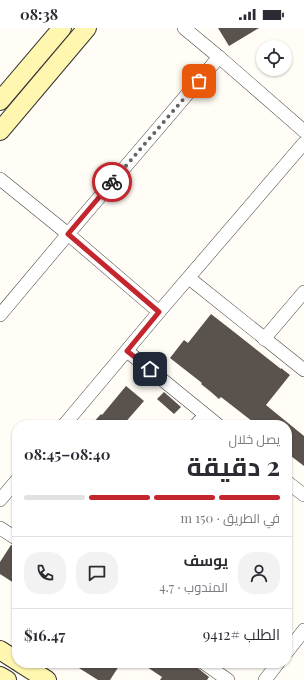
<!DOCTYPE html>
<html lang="ar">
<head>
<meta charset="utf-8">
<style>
  :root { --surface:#fff; --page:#f2f2f3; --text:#2b2b33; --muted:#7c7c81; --line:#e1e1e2; --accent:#c4262e }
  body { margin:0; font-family:"Playfair Display",Cairo,serif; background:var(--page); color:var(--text); direction:rtl; height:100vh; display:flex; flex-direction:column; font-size:15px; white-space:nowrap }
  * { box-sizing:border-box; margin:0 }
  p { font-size:13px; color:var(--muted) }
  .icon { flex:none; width:22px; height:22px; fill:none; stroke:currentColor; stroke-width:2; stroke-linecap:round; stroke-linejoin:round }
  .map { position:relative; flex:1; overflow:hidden; direction:ltr }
  .details { position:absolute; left:12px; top:392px; width:280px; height:248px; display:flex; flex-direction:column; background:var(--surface); border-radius:16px; box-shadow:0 1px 3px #0004; direction:rtl }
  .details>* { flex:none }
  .buttons { position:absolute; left:256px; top:12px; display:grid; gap:8px }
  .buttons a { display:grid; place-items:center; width:36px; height:36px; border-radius:50%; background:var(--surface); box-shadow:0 1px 3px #0004; font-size:20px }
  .pin { position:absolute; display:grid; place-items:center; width:34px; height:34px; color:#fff; margin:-17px; border-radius:8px; box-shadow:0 2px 6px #0006 }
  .courier { position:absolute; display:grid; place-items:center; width:40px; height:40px; margin:-20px; border:3px solid #c4262e; border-radius:50%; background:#fff; color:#222; box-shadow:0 1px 5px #0007 }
  .overview em { font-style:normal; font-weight:700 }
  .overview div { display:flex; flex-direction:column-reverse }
  .overview { display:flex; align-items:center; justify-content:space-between; height:68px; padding:0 12px }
  h1 { font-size:26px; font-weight:700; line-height:30px }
  .bar { display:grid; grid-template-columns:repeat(4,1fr); gap:6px 4px; align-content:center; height:48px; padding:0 12px }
  .bar i { height:5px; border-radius:3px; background:var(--line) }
  .bar .active { background:var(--accent) }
  .bar p { grid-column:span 4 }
  .line { display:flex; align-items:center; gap:10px; padding:0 12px; border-top:1px solid var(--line) }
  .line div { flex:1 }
  .round { display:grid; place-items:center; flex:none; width:42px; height:42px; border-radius:16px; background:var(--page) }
  .status { display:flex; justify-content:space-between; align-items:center; height:28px; padding:0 20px; background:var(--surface); direction:ltr }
  .status svg { height:11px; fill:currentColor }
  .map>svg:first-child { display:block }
  .building { fill:#5a524d }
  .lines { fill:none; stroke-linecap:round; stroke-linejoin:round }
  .street-casing { stroke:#444; stroke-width:14 }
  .secondary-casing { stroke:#333; stroke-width:20 }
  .street { stroke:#fff; stroke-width:13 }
  .secondary { stroke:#fff6b0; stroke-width:18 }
  .done { stroke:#646461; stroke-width:4; stroke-dasharray:0 7.2 }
  .route { stroke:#c4262e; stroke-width:5 }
</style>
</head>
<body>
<div class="status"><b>08:38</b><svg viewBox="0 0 49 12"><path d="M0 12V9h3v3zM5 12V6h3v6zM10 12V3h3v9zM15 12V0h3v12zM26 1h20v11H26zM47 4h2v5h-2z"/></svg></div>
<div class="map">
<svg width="304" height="652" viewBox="0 0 304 652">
  <rect width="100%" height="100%" fill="#fffdf5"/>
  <g class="building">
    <polygon points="218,0 259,0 229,18"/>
    <polygon points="211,286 229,300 281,341 281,340 290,347 266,377 304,408 304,438 287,425 287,397 257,397 221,369 219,371 211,364 201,356 202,355 170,330 184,312 188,315"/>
    <polygon points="126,358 144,373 123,397 91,397 101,386 102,387"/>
    <polygon points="164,364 181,379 174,386 157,371"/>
    <polygon points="11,517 17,519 17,557 0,546 0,534"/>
    <polygon points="71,635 121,635 110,652 98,652"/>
    <polygon points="141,635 196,635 197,639 199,641 209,649 207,652 160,652 162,649"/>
  </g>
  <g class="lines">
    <g class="street-casing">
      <g id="street">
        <polyline points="184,0 219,29 304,103"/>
        <polyline points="0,151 68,206 159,284"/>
        <polyline points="189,250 304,342"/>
        <polyline points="0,287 68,206 219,29"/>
        <polyline points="264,311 304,264"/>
        <polyline points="127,323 218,397"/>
        <polyline points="64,397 159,284 304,115"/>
        <polyline points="196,397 205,387"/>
        <polyline points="287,454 304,467"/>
        <polyline points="0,472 17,452"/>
        <polyline points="0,500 17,511"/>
        <polyline points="287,624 304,602"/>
        <polyline points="204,635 228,652"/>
        <polyline points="265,652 278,635"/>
      </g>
    </g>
    <g class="secondary-casing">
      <g id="secondary">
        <polyline points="0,73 62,0"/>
        <polyline points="0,103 87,0"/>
        <polyline points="0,622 17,633"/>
        <polyline points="20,635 47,652"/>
        <polyline points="0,648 7,652"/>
      </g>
    </g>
    <use href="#street" class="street"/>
    <use href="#secondary" class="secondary"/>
  </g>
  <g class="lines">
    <polyline class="done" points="112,154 199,53"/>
    <polyline class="route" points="112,154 68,206 159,284 127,323 150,341"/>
  </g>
</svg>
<div class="buttons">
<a><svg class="icon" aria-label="locate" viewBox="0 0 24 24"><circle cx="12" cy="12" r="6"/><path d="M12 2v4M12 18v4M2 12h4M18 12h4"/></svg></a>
</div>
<div class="pin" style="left:199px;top:53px;background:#ea580c"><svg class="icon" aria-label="bag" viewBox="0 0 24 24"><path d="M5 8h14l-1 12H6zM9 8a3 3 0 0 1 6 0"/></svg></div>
<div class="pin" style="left:150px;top:341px;background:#1f2937"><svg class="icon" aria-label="home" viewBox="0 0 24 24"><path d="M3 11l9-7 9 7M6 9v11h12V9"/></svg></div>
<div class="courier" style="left:112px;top:154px"><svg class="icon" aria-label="bike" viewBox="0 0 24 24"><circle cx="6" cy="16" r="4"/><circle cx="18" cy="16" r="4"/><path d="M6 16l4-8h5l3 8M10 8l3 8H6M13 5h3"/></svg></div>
<section class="details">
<div class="overview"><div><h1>2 دقيقة</h1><p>يصل خلال</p></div><em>08:40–08:45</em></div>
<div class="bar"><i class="active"></i><i class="active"></i><i class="active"></i><i></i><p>في الطريق · 150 m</p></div>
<div class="line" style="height:72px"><a class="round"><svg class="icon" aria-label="person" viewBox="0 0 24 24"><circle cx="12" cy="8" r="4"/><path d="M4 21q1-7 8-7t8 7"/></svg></a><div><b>يوسف</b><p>المندوب · 4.7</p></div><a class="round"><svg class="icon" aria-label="chat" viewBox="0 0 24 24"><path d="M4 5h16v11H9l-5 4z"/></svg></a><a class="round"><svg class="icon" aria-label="phone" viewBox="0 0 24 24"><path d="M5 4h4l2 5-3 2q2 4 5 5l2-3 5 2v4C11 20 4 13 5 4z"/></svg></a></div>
<div class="line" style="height:52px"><div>الطلب #9412</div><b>$16.47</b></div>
</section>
</div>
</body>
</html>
